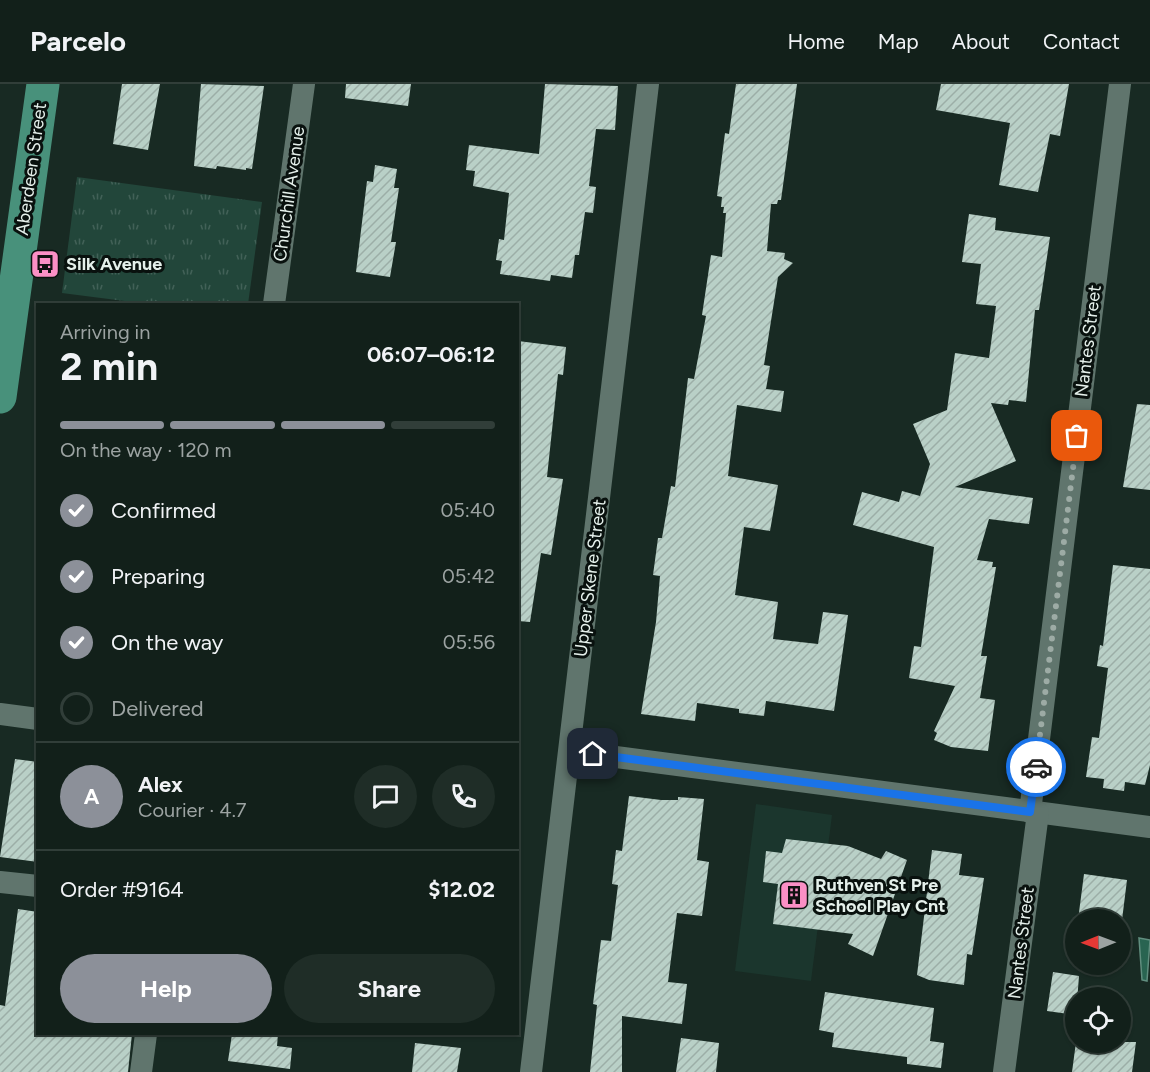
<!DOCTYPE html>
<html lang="en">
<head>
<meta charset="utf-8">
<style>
  :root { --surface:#12201a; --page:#1f2d27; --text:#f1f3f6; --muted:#9ca3a2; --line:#313e39; --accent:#8c9099 }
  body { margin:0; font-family:Figtree,sans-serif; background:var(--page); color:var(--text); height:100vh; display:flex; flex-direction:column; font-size:22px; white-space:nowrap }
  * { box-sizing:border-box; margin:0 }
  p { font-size:20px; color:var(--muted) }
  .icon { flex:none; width:33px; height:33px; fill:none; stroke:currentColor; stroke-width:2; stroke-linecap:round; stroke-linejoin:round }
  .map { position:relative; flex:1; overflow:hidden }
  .panel { position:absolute; left:36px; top:219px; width:483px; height:732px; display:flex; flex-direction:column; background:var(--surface); border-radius:0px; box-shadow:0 2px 4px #0004,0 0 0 2px var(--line) }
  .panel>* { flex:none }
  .needle { width:39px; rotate:269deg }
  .controls { position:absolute; left:1065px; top:825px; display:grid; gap:12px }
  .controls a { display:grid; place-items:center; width:66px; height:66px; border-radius:50%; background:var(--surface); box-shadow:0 2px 4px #0004,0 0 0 2px var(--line); font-size:30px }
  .pin { position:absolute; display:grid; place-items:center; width:51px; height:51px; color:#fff; margin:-26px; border-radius:12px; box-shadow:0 3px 9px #0006 }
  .courier { position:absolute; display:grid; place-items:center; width:60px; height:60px; margin:-30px; border:4px solid #1a73e8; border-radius:50%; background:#fff; color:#222; box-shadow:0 2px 8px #0007 }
  .headline em { font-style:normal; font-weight:700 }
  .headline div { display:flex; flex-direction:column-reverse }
  .headline { display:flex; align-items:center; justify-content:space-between; height:102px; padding:0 24px }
  h1 { font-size:39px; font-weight:700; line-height:45px }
  .bar { display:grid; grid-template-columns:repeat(4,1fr); gap:9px 6px; align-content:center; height:72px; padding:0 24px }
  .bar i { height:8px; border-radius:4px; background:var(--line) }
  .bar .selected { background:var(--accent) }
  .bar p { grid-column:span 4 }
  .line { display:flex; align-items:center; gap:15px; padding:0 24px; border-top:2px solid var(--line) }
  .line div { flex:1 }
  .round { display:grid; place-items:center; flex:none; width:63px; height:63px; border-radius:32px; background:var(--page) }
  ol { padding:0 24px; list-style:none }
  li { display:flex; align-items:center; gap:18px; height:66px }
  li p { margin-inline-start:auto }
  li .icon { padding:6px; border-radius:50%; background:var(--accent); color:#fff; stroke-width:4 }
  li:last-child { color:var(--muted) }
  li i { width:33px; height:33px; border:3px solid var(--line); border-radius:50% }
  .cta { display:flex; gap:12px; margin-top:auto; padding:12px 24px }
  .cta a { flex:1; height:69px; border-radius:36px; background:var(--accent); color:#fff; font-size:24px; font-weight:700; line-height:69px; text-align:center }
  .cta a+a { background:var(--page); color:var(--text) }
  header { display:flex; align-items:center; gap:36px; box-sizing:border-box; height:84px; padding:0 30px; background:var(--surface); border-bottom:2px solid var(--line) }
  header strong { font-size:28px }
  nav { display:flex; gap:33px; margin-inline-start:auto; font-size:21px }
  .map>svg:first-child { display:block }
  .built { fill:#1b362d }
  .grass { fill:url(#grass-tufts) }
  .water { fill:#296451; stroke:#618e7f; stroke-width:1.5 }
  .building { fill:url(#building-hatch) }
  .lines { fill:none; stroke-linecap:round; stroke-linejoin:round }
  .street { stroke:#60756d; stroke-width:22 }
  .primary { stroke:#48917b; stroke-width:33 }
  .done { stroke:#9daba5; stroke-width:6; stroke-dasharray:0 10.8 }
  .route { stroke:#1a73e8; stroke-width:8 }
  .labels { text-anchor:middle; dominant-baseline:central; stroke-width:6; stroke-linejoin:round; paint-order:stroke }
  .street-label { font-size:18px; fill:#e5f0eb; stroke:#09110e }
  .poi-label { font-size:18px; font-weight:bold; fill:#e5f0eb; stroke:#09110e; text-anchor:start }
</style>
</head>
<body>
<header>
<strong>Parcelo</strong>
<nav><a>Home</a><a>Map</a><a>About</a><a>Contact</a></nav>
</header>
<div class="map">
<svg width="1150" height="988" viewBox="0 0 1150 988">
  <defs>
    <pattern id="grass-tufts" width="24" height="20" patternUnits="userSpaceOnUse" patternTransform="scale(1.5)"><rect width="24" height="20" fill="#22463a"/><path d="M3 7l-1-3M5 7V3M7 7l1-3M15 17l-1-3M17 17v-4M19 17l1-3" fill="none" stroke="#426157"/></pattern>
    <pattern id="building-hatch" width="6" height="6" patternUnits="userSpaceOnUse" patternTransform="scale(1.5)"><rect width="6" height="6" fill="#b9d0c7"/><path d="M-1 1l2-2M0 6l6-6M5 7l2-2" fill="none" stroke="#9caea7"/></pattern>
  </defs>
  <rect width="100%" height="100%" fill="#182a23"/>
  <polygon class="built" points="756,720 832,731 811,897 735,887"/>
  <polygon class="grass" points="77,93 262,118 248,220 148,220 62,209"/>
  <polygon class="water" points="1139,854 1150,856 1147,897 1142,896"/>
  <g class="building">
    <polygon points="122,0 160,0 148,66 113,60"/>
    <polygon points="201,0 264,2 252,85 246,84 246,86 217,82 216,85 194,82"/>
    <polygon points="346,0 411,0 408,22 345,14"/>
    <polygon points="545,0 618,2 615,46 596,45 589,102 596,103 593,129 585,128 579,171 575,171 572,194 551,191 550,197 500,190 502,177 496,176 499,155 504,156 509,109 473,102 475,87 466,86 469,61 539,70"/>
    <polygon points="736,0 797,0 781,116 778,116 777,120 771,120 767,167 785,169 784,175 793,179 778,193 764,281 770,282 766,305 784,307 781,328 737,321 728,392 778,401 770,447 744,443 735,511 778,518 773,555 818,560 823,528 848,531 834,627 766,617 764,632 739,629 739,625 697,619 695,637 641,630 656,538 660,492 653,491 658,454 662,454 671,402 675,403 688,294 694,295 706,232 702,231 711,171 722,173 726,129 723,129 724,123 721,123 722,113 717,112 725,49 729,50"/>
    <polygon points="941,0 1069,0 1060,52 1050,50 1038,108 999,101 1010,39 936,26"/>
    <polygon points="375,81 397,85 394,104 399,104 391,158 396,158 390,193 356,188 367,97 373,98"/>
    <polygon points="969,130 996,134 995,146 1050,153 1039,226 1035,226 1026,318 1009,316 1008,321 991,319 1016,377 955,403 1033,414 1029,440 989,435 977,476 993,478 992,483 996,483 981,572 987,572 980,614 995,616 988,667 951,663 934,656 937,649 934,647 955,602 909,594 914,562 921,563 934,463 853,441 862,408 899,418 902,407 920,412 930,380 913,340 947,326 955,269 989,274 996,222 976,220 981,180 962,178"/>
    <polygon points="518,257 566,263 563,291 558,290 547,393 563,395 551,471 541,469 530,538 518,537"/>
    <polygon points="1137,320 1150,321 1150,406 1123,403"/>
    <polygon points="1113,481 1150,485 1150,681 1145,701 1125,698 1124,707 1103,704 1104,695 1086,693 1092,653 1099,654 1108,584 1097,582 1100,561 1103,562"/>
    <polygon points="15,675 38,678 38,778 0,773"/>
    <polygon points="629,712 661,716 678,716 678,713 704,715 697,776 709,778 702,832 677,829 668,898 687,900 682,940 622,932 622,988 590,988 597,921 593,920 601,856 611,857 618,801 612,800 616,766 622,767"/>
    <polygon points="786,755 848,762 881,775 886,767 907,776 873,872 848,860 853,850 773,840 778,800 763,798 766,767 782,769"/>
    <polygon points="932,766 962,770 959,791 984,794 972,871 967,870 964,901 929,896 917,891"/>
    <polygon points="1084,790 1127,796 1122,836 1078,836"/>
    <polygon points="18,825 38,828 38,950 132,950 128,988 0,988 0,921 5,922"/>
    <polygon points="1053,888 1079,892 1076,931 1047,927"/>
    <polygon points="825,908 934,924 930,957 944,959 941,984 907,980 907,973 832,963 834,949 819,946"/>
    <polygon points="232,950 278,950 277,962 292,964 290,985 228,977"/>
    <polygon points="681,954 719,959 716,988 676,988"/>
    <polygon points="1076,958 1136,958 1132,988 1072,988"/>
    <polygon points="415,959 461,964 457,988 412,988"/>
  </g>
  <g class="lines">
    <g class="street">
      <polyline points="274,220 304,0"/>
      <polyline points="0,630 38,635"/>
      <polyline points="570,667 1150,743"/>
      <polyline points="1030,728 1120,0"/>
      <polyline points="0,798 38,802"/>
      <polyline points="141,988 146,950"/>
      <polyline points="531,988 648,0"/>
      <polyline points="1004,988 1038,729"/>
    </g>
    <polyline class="primary" points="0,313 43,0"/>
  </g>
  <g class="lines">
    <polyline class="done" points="1036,683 1077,352"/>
    <polyline class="route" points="593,670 1030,728 1036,683"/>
  </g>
  <defs>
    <g id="bus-square" transform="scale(1.5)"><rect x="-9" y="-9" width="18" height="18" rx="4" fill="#fb8fc5" stroke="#09110e"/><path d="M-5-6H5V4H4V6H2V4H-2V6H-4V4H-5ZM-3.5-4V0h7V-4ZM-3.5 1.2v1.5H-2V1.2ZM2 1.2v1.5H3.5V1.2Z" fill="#111"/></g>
    <g id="building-square" transform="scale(1.5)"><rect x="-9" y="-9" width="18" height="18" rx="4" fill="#fb8fc5" stroke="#09110e"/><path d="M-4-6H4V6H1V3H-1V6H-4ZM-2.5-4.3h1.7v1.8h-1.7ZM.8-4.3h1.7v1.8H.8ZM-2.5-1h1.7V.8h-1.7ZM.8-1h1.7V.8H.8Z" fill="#111"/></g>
  </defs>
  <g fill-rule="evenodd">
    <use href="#bus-square" x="45" y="180"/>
    <use href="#building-square" x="794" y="811"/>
  </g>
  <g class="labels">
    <g class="street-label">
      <text transform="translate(31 85) rotate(-82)">Aberdeen Street</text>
      <text transform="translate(289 110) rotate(-82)">Churchill Avenue</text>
      <text transform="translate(1088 257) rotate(-83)">Nantes Street</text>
      <text transform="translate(590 494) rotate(-83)">Upper Skene Street</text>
      <text transform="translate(1021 859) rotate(-83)">Nantes Street</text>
    </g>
    <g class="poi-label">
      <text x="66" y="180">Silk Avenue</text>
      <text x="815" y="801">Ruthven St Pre<tspan x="815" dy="21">School Play Cnt</tspan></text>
    </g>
  </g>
</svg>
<div class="controls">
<a><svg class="needle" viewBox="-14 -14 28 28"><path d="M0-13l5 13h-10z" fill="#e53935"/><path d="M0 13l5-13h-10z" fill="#9ca3a2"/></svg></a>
<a><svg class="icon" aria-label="locate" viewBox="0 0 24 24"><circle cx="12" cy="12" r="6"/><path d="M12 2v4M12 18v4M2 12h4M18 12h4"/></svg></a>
</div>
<div class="pin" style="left:1077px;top:352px;background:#ea580c"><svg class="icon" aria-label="bag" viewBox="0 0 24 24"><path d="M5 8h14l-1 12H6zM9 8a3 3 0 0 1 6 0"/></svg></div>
<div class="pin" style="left:593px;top:670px;background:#1f2937"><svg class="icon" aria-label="home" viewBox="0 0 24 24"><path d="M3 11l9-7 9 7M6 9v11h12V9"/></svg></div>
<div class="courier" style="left:1036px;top:683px"><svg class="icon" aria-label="car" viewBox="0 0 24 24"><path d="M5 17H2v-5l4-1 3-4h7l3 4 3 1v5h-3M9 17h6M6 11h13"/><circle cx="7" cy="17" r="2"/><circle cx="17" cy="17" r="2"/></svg></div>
<section class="panel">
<div class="headline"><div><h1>2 min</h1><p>Arriving in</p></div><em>06:07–06:12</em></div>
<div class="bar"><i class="selected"></i><i class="selected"></i><i class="selected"></i><i></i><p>On the way · 120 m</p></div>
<ol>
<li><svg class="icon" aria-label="check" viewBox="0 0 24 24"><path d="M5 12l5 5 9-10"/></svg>Confirmed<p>05:40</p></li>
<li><svg class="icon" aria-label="check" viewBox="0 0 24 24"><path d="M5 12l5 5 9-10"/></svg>Preparing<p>05:42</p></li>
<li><svg class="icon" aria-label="check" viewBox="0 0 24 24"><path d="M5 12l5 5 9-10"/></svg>On the way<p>05:56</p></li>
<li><i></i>Delivered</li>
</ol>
<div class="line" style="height:108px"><b class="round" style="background:var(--accent);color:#fff">A</b><div><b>Alex</b><p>Courier · 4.7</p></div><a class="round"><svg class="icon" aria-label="chat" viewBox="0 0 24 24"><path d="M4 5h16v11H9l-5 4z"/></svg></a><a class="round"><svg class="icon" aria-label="phone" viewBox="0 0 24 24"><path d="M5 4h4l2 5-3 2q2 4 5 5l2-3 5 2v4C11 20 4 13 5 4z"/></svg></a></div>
<div class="line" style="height:78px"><div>Order #9164</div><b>$12.02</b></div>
<div class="cta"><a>Help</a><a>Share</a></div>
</section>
</div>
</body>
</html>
